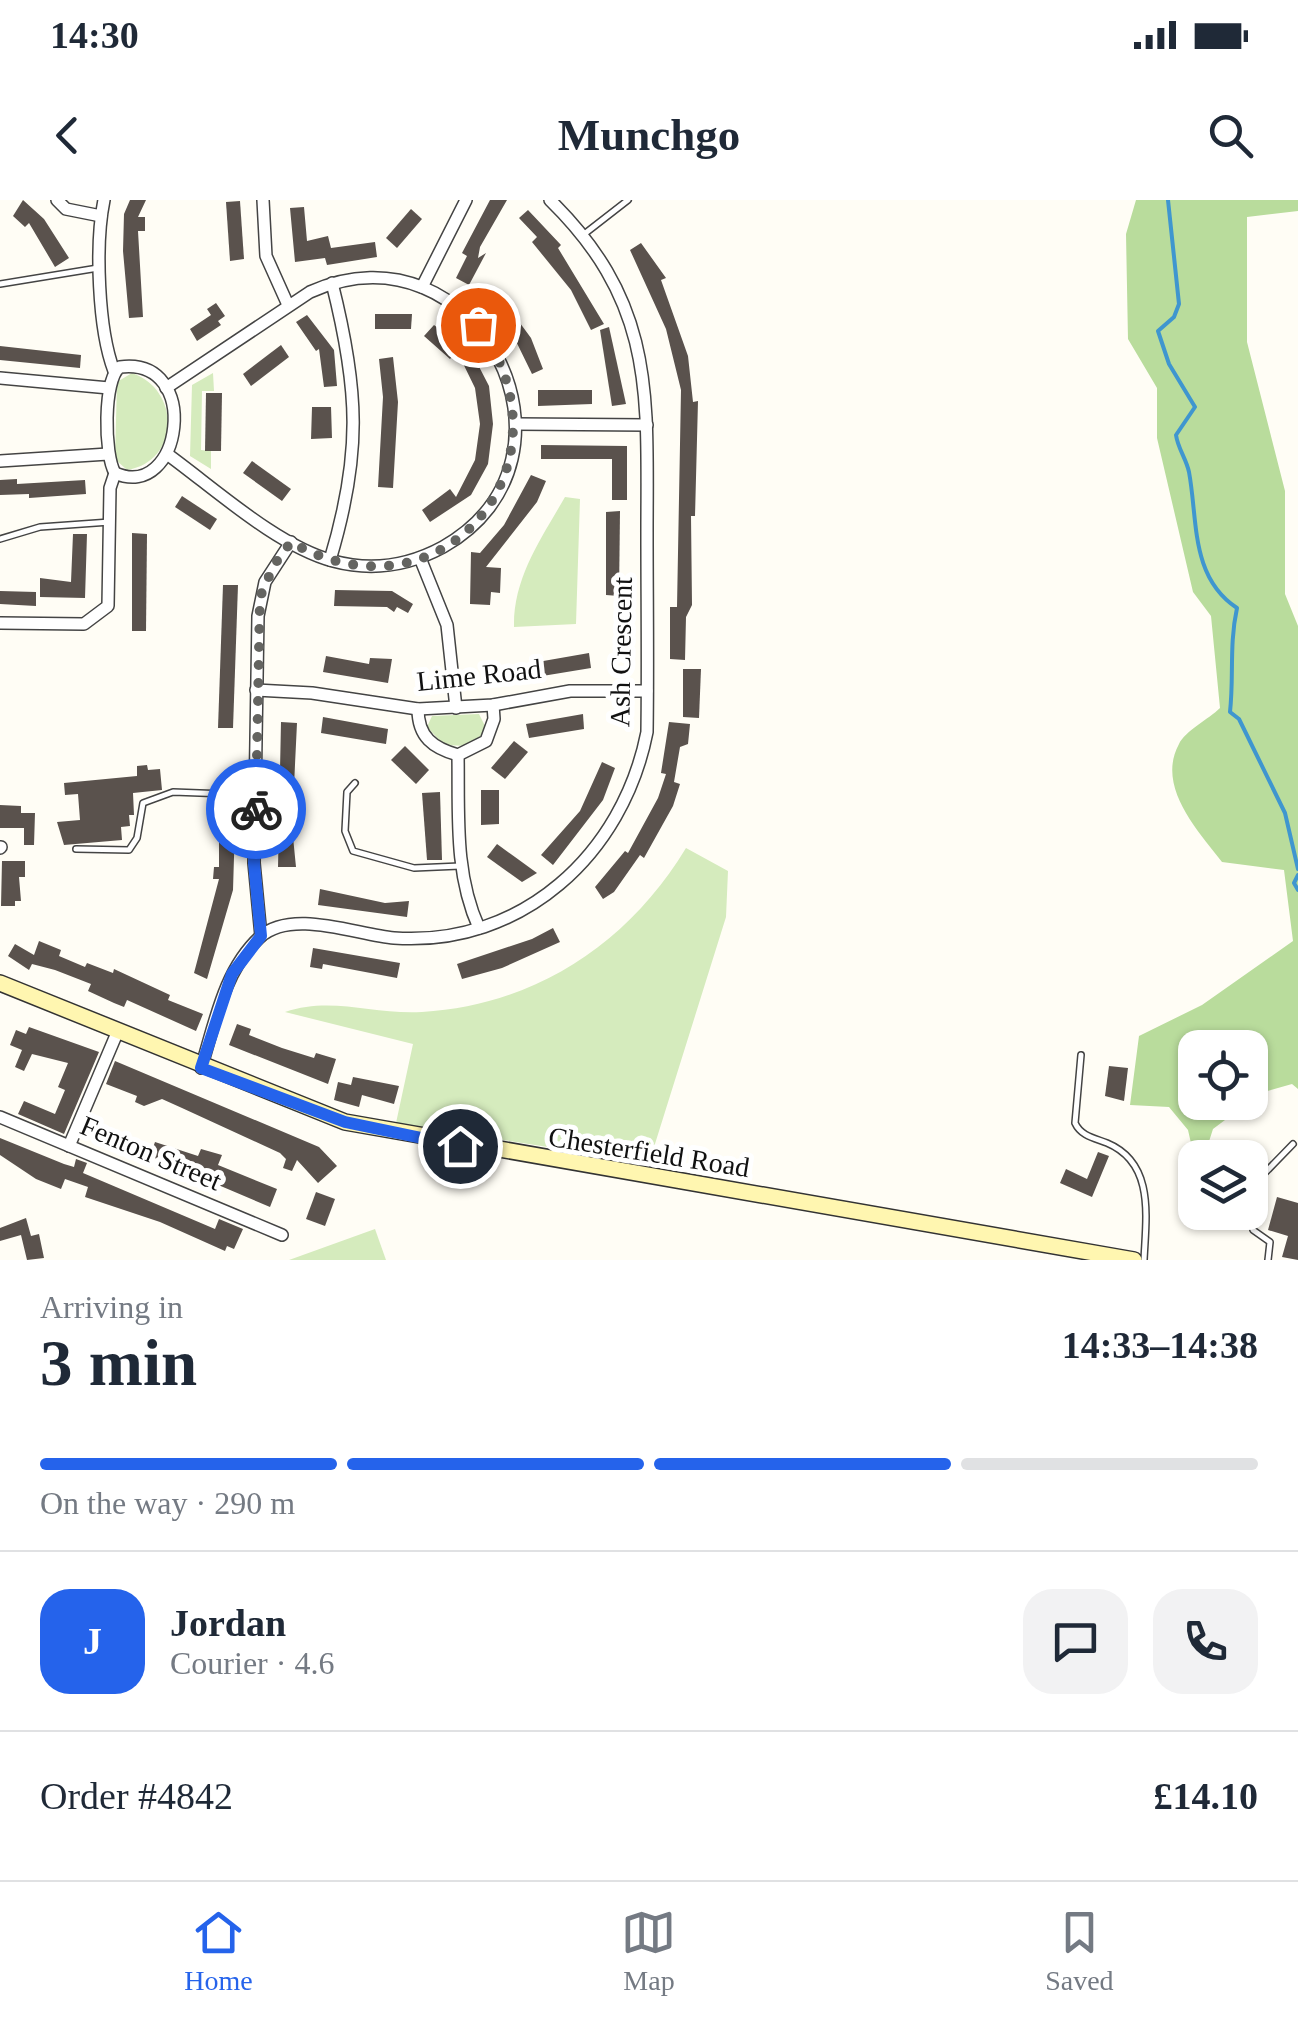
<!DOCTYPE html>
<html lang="en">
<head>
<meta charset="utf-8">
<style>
  :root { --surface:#fff; --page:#f2f2f3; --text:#1f2937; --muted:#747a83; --line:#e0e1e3; --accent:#2563eb }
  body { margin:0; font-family:"Times New Roman",serif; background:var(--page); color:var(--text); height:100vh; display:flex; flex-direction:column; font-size:38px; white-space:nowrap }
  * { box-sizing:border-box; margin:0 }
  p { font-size:32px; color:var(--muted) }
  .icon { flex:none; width:55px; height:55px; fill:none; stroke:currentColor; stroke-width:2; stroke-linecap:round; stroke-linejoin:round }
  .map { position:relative; height:1060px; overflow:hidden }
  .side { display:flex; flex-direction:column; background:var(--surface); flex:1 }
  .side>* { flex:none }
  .buttons { position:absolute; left:1178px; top:830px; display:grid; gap:20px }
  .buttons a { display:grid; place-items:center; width:90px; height:90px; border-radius:20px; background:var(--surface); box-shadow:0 2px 8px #0004; font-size:50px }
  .pin { position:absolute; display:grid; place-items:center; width:85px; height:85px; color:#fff; margin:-42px; border:5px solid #fff; border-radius:50%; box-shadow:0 2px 10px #0007 }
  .courier { position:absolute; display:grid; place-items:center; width:100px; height:100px; margin:-50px; border:8px solid #2563eb; border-radius:50%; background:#fff; color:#222; box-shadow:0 2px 12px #0007 }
  .headline em { font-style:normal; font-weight:600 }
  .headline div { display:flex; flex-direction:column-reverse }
  .headline { display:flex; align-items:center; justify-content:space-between; height:170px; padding:0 40px }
  h1 { font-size:65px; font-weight:600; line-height:75px }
  .bar { display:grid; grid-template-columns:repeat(4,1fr); gap:15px 10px; align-content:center; height:120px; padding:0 40px }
  .bar i { height:12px; border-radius:8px; background:var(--line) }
  .bar .current { background:var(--accent) }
  .bar p { grid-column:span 4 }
  .line { display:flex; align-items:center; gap:25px; padding:0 40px; border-top:2px solid var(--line) }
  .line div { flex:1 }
  .round { display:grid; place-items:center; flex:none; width:105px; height:105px; border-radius:30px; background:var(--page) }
  .status { display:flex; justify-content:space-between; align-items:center; height:70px; padding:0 50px; background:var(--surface); direction:ltr }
  .status svg { height:28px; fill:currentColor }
  header { display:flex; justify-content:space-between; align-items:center; height:130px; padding:0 40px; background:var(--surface); font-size:45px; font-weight:600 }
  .tab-bar { display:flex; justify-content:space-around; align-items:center; height:140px; border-top:2px solid var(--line); background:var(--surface); font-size:28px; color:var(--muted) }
  .tab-bar a { display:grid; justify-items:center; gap:5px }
  .tab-bar .current { color:var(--accent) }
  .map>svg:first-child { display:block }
  .green { fill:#d5ebbd }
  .forest { fill:#b9dc9c }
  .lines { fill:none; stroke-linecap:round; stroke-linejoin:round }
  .stream { stroke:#3f96cf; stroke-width:4 }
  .building { fill:#5a524d }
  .lane-casing { stroke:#444; stroke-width:8 }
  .street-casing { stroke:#444; stroke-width:14 }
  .secondary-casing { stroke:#333; stroke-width:18 }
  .lane { stroke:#fff; stroke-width:5 }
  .street { stroke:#fff; stroke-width:11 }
  .secondary { stroke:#fff6b0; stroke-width:15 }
  .done { stroke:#646461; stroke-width:10; stroke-dasharray:0 18 }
  .route { stroke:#2563eb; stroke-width:12 }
  .labels { text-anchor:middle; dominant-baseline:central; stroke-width:10; stroke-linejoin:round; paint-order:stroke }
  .street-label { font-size:28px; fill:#111; stroke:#fff }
</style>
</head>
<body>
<div class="status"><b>14:30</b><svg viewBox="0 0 49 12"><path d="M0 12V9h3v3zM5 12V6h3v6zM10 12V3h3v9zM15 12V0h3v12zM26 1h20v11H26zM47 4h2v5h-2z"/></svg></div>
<header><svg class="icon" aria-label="back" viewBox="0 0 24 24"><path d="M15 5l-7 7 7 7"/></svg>Munchgo<svg class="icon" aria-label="search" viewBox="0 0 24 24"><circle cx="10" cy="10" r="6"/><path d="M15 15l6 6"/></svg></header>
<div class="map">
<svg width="1298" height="1060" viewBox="0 0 1298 1060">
  <rect width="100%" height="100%" fill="#fffdf5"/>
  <g class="green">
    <path d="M 132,173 C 180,189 181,261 127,270 L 115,259 L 117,182 Z"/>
    <polygon points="213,173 214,191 202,191 201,250 211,251 211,269 190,256 192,185"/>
    <path d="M 565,297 L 580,299 L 576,424 L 514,427 C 513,378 541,339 565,297 Z"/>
    <polygon points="479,514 487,530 469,546 444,545 427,527 432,516"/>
    <path d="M 686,648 L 728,671 L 726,717 L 649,963 L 396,923 L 413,844 L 285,812 C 332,796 374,815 422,812 C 535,805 628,744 686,648 Z"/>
    <polygon points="375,1029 386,1060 289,1060"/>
  </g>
  <path class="forest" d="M 1136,0 L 1298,0 L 1298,11 L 1247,17 L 1247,142 L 1285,291 L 1285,394 L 1298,426 L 1298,889 L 1292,884 L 1264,892 L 1250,902 L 1250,848 L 1195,848 L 1195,902 L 1249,902 L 1213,929 L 1204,957 L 1195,961 L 1188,930 L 1169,907 L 1130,905 L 1139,836 L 1202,805 L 1293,741 L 1284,670 L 1222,662 C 1197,630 1156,586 1179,544 C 1185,531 1209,519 1220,508 L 1211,416 L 1193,392 L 1157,238 L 1157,188 L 1128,139 L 1126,34 Z"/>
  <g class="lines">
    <g class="stream">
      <path d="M 1168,0 L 1179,104 L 1174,117 L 1158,131 L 1169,164 L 1195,207 L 1176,235 C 1178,249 1186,258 1189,272 C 1198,320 1190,377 1237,408 C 1229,445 1234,476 1230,512 L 1239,519 L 1285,613 L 1298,669"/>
      <polyline points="1298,675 1294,683 1298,690"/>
    </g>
  </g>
  <g class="building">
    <polygon points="23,0 44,19 69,58 55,67 29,23 25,27 13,16"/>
    <polygon points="130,0 146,0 138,17 145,17 145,31 138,31 143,117 129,118 123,51 124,14"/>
    <polygon points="490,0 507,0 480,47 478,58 486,53 469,85 456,78 467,56 462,53"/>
    <polygon points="240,1 244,59 230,61 226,2"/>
    <polygon points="304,7 307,41 328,36 331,48 375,42 377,57 327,65 325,58 295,62 290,8"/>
    <polygon points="411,9 422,19 397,48 386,38"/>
    <polygon points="528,10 561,45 558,48 604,124 591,130 571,90 532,42 537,37 519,18"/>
    <polygon points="641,43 666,78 661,80 688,156 693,202 698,201 695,316 691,316 692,405 686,417 685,460 670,459 670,407 677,407 681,190 666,129 630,50"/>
    <polygon points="500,96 531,138 543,169 532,174 511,131 490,104"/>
    <polygon points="216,103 225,116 218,121 221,125 197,141 190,129 211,115 207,109"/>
    <polygon points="375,114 412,114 411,129 375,129"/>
    <polygon points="307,115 334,150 337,186 324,187 319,149 316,151 296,122"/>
    <polygon points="434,125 473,155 489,186 493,224 488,264 471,295 430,322 422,310 450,289 456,297 475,260 480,224 475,188 457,151 450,159 424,136"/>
    <polygon points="609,127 626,204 612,206 600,130"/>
    <polygon points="281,145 289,157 251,186 243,174"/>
    <polygon points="0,146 81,155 80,168 0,160"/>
    <polygon points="393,157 398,202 393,288 378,287 383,197 379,159"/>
    <polygon points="538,190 592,190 592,204 538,206"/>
    <polygon points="206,193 222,193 221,251 205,251"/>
    <polygon points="312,207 331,207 332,238 311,239"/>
    <polygon points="541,245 627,246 627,300 612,300 612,259 541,259"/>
    <polygon points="252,261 291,289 282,301 243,273"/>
    <polygon points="531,275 546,281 537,302 486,367 501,368 500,393 491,392 490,405 470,404 471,352 480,353 504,325"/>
    <polygon points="17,279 17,284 85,280 86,294 29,298 29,294 0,295 0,280"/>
    <polygon points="182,296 217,319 210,330 175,307"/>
    <polygon points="620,311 619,396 606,395 606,312"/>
    <polygon points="132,333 147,334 146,431 132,431"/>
    <polygon points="73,334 87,334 85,398 40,397 40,378 71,382"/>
    <polygon points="223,385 238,385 233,528 218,528"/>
    <polygon points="335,390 392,391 413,404 408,413 397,407 394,412 387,407 334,406"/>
    <polygon points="0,391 36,392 36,406 0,404"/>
    <polygon points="589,453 591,468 512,481 509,467"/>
    <polygon points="326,456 369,464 370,458 392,459 388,483 323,472"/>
    <polygon points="683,469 701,469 699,518 683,517"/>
    <polygon points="583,514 584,529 529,538 526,524"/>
    <polygon points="323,517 388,529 386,544 321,533"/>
    <polygon points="281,522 297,523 292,627 296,667 278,667"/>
    <polygon points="669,522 690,524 688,544 680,547 674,582 680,584 673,606 644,658 640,655 614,692 603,699 595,687 625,651 628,653 658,598 666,574 661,573"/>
    <polygon points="514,541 528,552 505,579 491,568"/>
    <polygon points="405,546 429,570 416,584 391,560"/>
    <polygon points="602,562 615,568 603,600 553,665 541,655 580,611"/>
    <polygon points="147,565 148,570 160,569 162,590 133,593 134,615 129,615 130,626 121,627 122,640 64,645 57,622 80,620 78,594 65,595 64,583 137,576 137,566"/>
    <polygon points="481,590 499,590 499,624 481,625"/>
    <polygon points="440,592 442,660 427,660 422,593"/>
    <polygon points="0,605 21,606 21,613 35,613 34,645 24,645 24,628 0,628"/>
    <polygon points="219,624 235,624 233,690 207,779 194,773 219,679 213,679 214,667 219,667"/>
    <polygon points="497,644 515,657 537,673 522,682 487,657"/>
    <polygon points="2,661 25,661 25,677 19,677 21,701 15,701 15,706 1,706"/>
    <polygon points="320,689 385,703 409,701 407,717 318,705"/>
    <polygon points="553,728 560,742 502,768 462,779 457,764 532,739"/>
    <polygon points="39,741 61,750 59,756 85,767 87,763 113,773 114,769 170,795 168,800 203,814 196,831 127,800 124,807 114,803 88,791 91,784 55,770 32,764 29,770 8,756 15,744 34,755"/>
    <polygon points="313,748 400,763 397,778 323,764 322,769 310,767"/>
    <polygon points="237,824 251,829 249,835 282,848 314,858 316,853 336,859 328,884 229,845"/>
    <polygon points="29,827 99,852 64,934 18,914 24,901 55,914 65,890 58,887 68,863 32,854 24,871 15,867 22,850 10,845 16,830 26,834"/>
    <polygon points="115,861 319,947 337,966 318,983 297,960 292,971 283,968 286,959 280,953 182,908 162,899 144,906 135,902 137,896 106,884"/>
    <polygon points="1109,866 1128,868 1124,901 1105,896"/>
    <polygon points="353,877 399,886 394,904 362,895 359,907 334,900 338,882 351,885"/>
    <polygon points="0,938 64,964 74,967 76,959 87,963 83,973 215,1029 219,1019 243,1029 234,1049 227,1046 225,1051 160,1022 85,997 88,987 65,979 61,989 36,979 0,955"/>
    <polygon points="155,942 198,956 201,949 222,955 218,965 277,989 270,1007 150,956"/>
    <polygon points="1098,952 1109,956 1092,997 1060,983 1066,969 1087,979"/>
    <polygon points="316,992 335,999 325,1026 306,1019"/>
    <polygon points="1277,997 1298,1003 1298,1060 1282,1057 1288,1036 1268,1030"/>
    <polygon points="26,1018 31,1036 39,1034 44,1058 27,1060 21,1035 0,1041 0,1028"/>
  </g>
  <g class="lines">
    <g class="lane-casing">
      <g id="lane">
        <polyline points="583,35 628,0"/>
        <polyline points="0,84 98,68"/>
        <polyline points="0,339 40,327 110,322"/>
        <polyline points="355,583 347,592 345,631 353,651 414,668 460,666"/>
        <polyline points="76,649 129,650 137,638 143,603 173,592 253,595"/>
        <path d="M 1081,855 L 1075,923 C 1081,936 1094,938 1107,943 C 1155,963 1146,1017 1144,1060"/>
        <polyline points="1250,998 1258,980 1293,944"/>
        <polyline points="1249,1012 1253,1030 1270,1042 1268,1060"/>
      </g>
    </g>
    <g class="street-casing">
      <g id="street">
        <polyline points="57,0 66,9 101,16"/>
        <path d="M 104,0 C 95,44 98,129 114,171"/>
        <polyline points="263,0 266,56 288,105"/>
        <polyline points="422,87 466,0"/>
        <path d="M 120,167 C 203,156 182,303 115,273 C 104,255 103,179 120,167 Z"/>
        <polyline points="0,178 109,188"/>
        <path d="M 166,188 L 310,92 C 477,17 600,258 443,347 C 408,366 370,371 333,361 C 277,346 214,288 167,254"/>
        <polyline points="516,224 647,225"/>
        <polyline points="0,261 108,254"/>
        <polyline points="420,358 447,425 456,508"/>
        <path d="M 330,360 C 362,254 359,190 332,83"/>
        <polyline points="0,423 84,424 108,406 110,288 115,273"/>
        <polyline points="256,490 312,493 418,509 493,505 570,491 647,491"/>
        <path d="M 418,509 C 418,537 433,548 458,555 L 486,541 L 494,519 L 493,505"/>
        <path d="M 458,555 C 459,614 454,673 479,728"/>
        <polyline points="0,648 1,647"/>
        <polyline points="261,736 254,663 258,416 265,382 291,342"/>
        <path d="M 201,868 C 215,823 224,770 260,737 C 292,708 357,735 394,738 C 522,747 623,654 647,532 C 648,465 647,399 647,332 C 647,195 656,104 550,0"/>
        <polyline points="0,917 282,1035"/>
        <polyline points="69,946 117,833"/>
      </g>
    </g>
    <g class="secondary-casing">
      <polyline id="secondary" points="0,783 345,922 1134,1060"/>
    </g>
    <use href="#lane" class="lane"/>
    <use href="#street" class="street"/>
    <use href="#secondary" class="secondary"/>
  </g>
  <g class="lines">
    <path class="done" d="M 256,609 L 260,397 L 274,365 L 291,342 C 441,429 580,265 478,125"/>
    <polyline class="route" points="256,609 254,663 261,736 232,774 201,868 345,922 460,946"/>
  </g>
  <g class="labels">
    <g class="street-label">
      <text transform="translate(621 452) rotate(-89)">Ash Crescent</text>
      <text transform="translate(479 475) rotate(-6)">Lime Road</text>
      <text transform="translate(649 952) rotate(9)">Chesterfield Road</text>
      <text transform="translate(151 953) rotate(23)">Fenton Street</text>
    </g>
  </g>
</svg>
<div class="buttons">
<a><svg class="icon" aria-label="locate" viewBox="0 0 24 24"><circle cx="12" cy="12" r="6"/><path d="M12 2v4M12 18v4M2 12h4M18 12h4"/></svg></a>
<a><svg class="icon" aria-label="layers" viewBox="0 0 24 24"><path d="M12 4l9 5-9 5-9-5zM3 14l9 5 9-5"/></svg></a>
</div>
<div class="pin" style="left:478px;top:125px;background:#ea580c"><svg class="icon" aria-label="bag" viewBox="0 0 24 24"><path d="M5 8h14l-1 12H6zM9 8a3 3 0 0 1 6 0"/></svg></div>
<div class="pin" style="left:460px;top:946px;background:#1f2937"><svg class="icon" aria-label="home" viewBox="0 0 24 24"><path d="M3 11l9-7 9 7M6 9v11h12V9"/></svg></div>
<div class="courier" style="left:256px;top:609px"><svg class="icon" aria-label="bike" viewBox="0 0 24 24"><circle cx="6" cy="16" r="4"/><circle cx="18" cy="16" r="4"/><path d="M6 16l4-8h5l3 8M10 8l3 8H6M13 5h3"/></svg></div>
</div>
<section class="side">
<div class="headline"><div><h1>3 min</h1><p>Arriving in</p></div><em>14:33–14:38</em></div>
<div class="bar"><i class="current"></i><i class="current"></i><i class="current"></i><i></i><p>On the way · 290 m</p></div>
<div class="line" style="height:180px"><b class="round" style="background:var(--accent);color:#fff">J</b><div><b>Jordan</b><p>Courier · 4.6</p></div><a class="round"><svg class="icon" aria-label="chat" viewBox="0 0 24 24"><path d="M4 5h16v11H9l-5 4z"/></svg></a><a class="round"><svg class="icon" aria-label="phone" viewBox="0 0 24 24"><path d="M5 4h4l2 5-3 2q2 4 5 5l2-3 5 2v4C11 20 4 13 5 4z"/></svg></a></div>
<div class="line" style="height:130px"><div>Order #4842</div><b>£14.10</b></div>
</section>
<nav class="tab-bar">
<a class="current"><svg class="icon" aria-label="home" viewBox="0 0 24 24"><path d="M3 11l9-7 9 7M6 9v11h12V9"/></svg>Home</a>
<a><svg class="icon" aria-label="map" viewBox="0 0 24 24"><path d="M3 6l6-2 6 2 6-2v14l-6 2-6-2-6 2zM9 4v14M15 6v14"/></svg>Map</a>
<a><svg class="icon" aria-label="saved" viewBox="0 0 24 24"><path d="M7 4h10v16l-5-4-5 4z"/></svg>Saved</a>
</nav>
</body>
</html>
